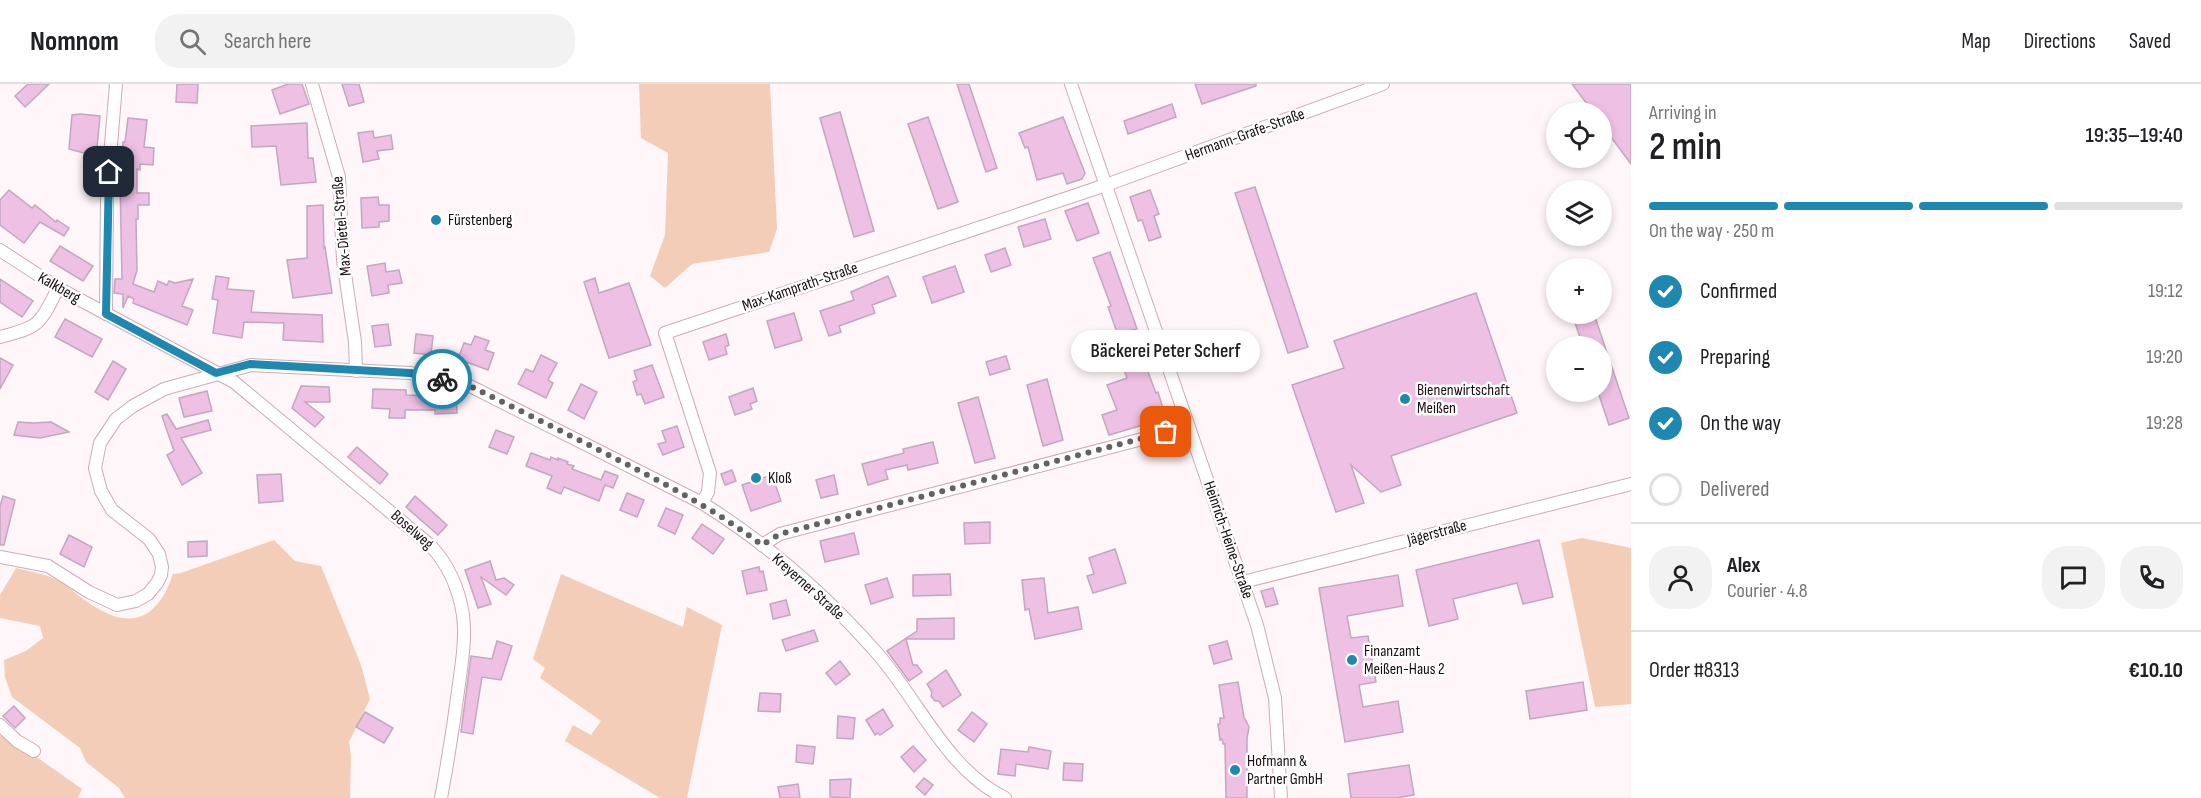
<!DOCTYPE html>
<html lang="en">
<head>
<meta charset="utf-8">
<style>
  :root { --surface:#fff; --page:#f2f2f2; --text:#202124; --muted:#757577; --line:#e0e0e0; --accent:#1e88b0 }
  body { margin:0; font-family:"Sofia Sans Condensed",sans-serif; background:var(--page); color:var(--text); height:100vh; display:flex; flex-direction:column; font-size:22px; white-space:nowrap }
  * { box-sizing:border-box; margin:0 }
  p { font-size:20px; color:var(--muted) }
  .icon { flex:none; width:33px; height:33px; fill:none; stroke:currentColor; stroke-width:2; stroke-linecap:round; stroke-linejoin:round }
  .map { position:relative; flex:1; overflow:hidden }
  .panel { display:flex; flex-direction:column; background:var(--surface); width:570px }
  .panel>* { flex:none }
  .controls { position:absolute; left:1546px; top:18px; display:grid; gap:12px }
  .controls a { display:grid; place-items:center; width:66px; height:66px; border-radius:50%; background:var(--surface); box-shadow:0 3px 9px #0003; font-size:30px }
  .pin { position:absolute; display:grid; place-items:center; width:51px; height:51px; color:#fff; margin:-26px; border-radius:12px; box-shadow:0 3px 9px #0006 }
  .courier { position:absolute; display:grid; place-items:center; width:60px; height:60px; margin:-30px; border:4px solid #1e88b0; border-radius:50%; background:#fff; color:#222; box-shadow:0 2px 8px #0007 }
  .bubble { position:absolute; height:42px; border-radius:21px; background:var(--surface); box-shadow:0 3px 9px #0003; font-size:20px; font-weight:600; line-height:42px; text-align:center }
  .summary em { font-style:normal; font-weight:600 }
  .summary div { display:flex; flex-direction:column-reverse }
  .summary { display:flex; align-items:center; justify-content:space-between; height:102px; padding:0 18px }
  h1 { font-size:39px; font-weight:600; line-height:45px }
  .bar { display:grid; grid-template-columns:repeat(4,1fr); gap:9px 6px; align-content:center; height:72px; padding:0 18px }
  .bar i { height:8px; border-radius:4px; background:var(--line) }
  .bar .active { background:var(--accent) }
  .bar p { grid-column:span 4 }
  .line { display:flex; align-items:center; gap:15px; padding:0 18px; border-top:2px solid var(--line) }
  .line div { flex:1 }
  .round { display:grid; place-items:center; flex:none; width:63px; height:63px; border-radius:24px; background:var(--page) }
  ol { padding:0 18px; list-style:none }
  li { display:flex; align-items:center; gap:18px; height:66px }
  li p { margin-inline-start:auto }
  li .icon { padding:6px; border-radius:50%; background:var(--accent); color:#fff; stroke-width:4 }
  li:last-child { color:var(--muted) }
  li i { width:33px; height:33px; border:3px solid var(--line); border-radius:50% }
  header { display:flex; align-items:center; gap:36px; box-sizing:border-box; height:84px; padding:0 30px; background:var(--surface); border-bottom:2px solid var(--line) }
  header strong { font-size:28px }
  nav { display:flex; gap:33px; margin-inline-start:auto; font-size:21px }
  .search { width:420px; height:54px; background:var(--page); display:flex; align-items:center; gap:15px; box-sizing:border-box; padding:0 21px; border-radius:24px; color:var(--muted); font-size:22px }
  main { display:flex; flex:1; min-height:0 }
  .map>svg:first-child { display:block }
  .green { fill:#f3cdb7 }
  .building { fill:#eec0e4; stroke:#c3a7bd; stroke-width:1.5 }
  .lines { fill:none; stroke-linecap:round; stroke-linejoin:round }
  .street-casing { stroke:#cfabb5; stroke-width:14 }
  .street { stroke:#fff; stroke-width:12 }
  .done { stroke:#695f61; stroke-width:6; stroke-dasharray:0 10.8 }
  .route { stroke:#1e88b0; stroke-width:8 }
  .poi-dot { fill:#1e88b0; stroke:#fff; stroke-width:2 }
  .labels { text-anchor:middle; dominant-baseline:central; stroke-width:5; stroke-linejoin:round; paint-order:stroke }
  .street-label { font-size:16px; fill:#190d10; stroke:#fff }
  .poi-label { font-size:16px; fill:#190d10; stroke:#fff; text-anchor:start }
</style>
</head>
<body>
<header>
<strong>Nomnom</strong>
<div class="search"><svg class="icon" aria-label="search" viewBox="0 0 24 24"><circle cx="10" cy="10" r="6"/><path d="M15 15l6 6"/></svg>Search here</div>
<nav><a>Map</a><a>Directions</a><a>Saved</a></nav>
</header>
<main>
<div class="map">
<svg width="1631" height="714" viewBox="0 0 1631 714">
  <rect width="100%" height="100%" fill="#fef6f8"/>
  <g class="green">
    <polygon points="639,0 770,0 777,145 769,168 692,180 665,204 650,192 665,151 668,69 641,54"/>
    <polygon points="1582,454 1631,464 1631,620 1595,623 1561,459"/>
    <path d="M 274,456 L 295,477 L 321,482 L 361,581 L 370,615 L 349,658 L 351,672 L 350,714 L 125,714 L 119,704 L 86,678 L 80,664 L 12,613 L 5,593 L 4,576 L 26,567 L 43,554 L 40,542 L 0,534 L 0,511 L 16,484 C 31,488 47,490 61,498 C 73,506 83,516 95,523 C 135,548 160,530 173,490 L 181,489 Z"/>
    <polygon points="561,490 683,543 687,523 722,541 687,714 660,714 565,657 573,641 591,651 601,637 540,594 545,584 533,575"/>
    <polygon points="4,650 82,705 78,714 0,714 0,652"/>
  </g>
  <g class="building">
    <polygon points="28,0 49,0 25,23 15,12"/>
    <polygon points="177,0 198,0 197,19 176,18"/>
    <polygon points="288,0 302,0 309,20 280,30 272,6"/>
    <polygon points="342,0 359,0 364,18 349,22"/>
    <polygon points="957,0 969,0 997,84 986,88"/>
    <polygon points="1195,0 1256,0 1256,2 1202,20"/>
    <polygon points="1572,0 1631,0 1631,80 1602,41 1602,28 1593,28"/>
    <polygon points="1172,20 1176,33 1128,50 1124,37"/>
    <polygon points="840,28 874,147 854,153 820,34"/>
    <polygon points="80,30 100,32 96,74 84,73 84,69 69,65 72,31"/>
    <polygon points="928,33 958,118 938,125 908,40"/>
    <polygon points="1063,33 1085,89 1082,95 1067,100 1063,89 1037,96 1028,63 1025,64 1019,49"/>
    <polygon points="128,34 147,36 144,63 154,64 153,81 140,80 140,86 137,85 137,109 149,109 149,121 138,121 138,135 136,135 137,186 133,200 154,208 158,197 167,201 169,197 175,199 193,195 182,222 193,226 187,241 133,219 134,215 128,212 123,224 123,210 114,209 115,195 122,195 120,96 123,58 125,58"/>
    <polygon points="307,39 308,74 313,74 316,98 281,101 276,62 252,63 251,42"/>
    <polygon points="373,47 374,54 391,51 393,65 377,67 379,75 363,78 358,49"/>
    <polygon points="1255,103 1308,263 1288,269 1235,109"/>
    <polygon points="9,106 32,124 35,121 56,138 57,136 69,144 64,152 40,138 24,159 0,141 0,116"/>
    <polygon points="1150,106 1159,130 1154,132 1161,153 1149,157 1142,136 1138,137 1130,113"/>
    <polygon points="378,113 379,121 389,121 389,137 379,138 379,143 362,144 361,114"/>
    <polygon points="1088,119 1099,149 1077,157 1065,127"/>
    <polygon points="323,121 324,164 325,163 332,209 293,214 287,176 307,174 307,122"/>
    <polygon points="1045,135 1051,155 1024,163 1018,143"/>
    <polygon points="60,162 93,182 83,197 50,177"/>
    <polygon points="1005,164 1011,181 991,188 985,171"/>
    <polygon points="1110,168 1137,245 1132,246 1156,309 1158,308 1165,331 1163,335 1109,351 1102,331 1117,326 1107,301 1127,294 1119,270 1124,268 1108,223 1111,222 1093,174"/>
    <polygon points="385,179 386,188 399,186 402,199 388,201 389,209 372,212 367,182"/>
    <polygon points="955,182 964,208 932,219 923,193"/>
    <polygon points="216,192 229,194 227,205 254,207 251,228 322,231 323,258 283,256 284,239 244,238 242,254 213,249 218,216 212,215"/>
    <polygon points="888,192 896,212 872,221 875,229 839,242 841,248 829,252 820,227 854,216 851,208"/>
    <polygon points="595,194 599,209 629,199 651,261 609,274 584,198"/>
    <polygon points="0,195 33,217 22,233 0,218"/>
    <polygon points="1476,209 1517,329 1391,372 1401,401 1381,408 1351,381 1364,419 1336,428 1292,301 1344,284 1334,257"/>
    <polygon points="794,229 802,256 775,264 767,237"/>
    <polygon points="1572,230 1594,230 1629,334 1609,341 1598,308 1602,308 1602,262 1583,262"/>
    <polygon points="65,235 102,255 92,273 55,253"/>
    <polygon points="388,240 391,261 375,263 372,242"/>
    <polygon points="416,250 433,252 431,271 414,269"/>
    <polygon points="726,250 729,261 725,263 727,270 709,276 703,258"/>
    <polygon points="475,252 489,257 485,266 494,269 488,286 458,275 464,259 471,261"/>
    <polygon points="541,271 557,279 548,296 553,299 546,314 518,300 526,285 533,288"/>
    <polygon points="1006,272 1010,285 990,291 986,278"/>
    <polygon points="0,274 13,281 0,305"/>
    <polygon points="113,277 126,285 108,316 95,308"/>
    <polygon points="652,281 664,313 645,320 641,310 637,311 633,298 637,296 634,287"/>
    <polygon points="1047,295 1063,356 1043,362 1027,301"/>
    <polygon points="581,300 597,308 584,335 568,326"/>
    <polygon points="301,302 329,303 330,318 305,318 324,333 315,343 292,324"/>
    <polygon points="753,304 757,317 750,320 752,325 735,331 729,313"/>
    <polygon points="373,305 406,306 406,311 434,312 435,308 456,308 457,329 435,330 435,326 405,326 405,334 389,334 390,325 372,324"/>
    <polygon points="207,307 212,327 184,333 179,314"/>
    <polygon points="978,313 995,374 975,379 958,319"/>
    <polygon points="167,330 176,345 208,336 211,346 181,354 202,389 182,401 167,371 174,367 162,332"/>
    <polygon points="18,338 34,339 51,338 69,348 40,354 14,351"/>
    <polygon points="677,342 684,363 663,371 658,360 666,358 662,347"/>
    <polygon points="496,346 514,353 507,370 489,363"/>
    <polygon points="933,358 938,379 908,386 907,381 885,386 888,395 868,401 862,380 904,369 903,365"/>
    <polygon points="357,363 388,390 380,400 348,373"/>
    <polygon points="531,369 550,376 551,373 558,376 558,374 568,378 567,380 574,382 572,385 601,396 605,387 618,392 613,404 605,401 599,417 564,403 561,410 547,404 552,392 526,382"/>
    <polygon points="732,386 736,397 725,401 721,390"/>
    <polygon points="281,390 283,417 259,419 257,391"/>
    <polygon points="772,391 781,417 751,427 742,401"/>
    <polygon points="834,391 838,410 821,414 816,396"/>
    <polygon points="627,409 644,416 637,433 620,426"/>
    <polygon points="3,412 15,416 4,461 0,461 0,422"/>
    <polygon points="415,412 447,441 438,451 406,423"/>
    <polygon points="666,424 683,431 675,450 658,442"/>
    <polygon points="990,438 990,459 965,460 964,439"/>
    <polygon points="702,440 724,455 713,470 692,454"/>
    <polygon points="854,449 859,470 825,478 820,457"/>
    <polygon points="69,451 92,463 84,483 60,470"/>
    <polygon points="1539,456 1553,513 1523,520 1517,499 1453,515 1458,535 1429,542 1416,486"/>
    <polygon points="207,457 207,472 188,473 188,458"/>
    <polygon points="1115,465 1126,499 1093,509 1087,492 1094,490 1089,474"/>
    <polygon points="490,477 496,496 504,494 514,501 506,511 481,493 491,520 478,524 465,486"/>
    <polygon points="759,483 760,488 763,487 767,506 747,510 742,487"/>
    <polygon points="950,490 951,511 913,512 913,491"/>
    <polygon points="1398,491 1403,522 1347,532 1351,554 1368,552 1376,598 1359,601 1363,623 1398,617 1403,648 1345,658 1319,504"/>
    <polygon points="887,494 893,513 871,520 865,501"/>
    <polygon points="1044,494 1048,529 1078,523 1082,545 1035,555 1029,525 1025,526 1022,496"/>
    <polygon points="1273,504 1278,520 1266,523 1261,507"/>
    <polygon points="786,516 790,531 773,535 770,520"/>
    <polygon points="954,534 954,555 906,555 913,581 917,581 922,588 909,597 887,567 917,547 917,535"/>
    <polygon points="814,546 818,557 786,567 782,556"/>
    <polygon points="497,557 512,562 501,596 482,593 473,650 461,648 471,572 492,575"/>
    <polygon points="1227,557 1232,575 1214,580 1209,562"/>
    <polygon points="840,577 850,590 836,601 826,589"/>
    <polygon points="946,586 961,611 943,623 939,617 935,617 931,612 932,608 927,600"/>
    <polygon points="1238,598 1244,633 1249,643 1247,654 1247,714 1226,714 1225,660 1223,660 1222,655 1220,656 1218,640 1220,640 1220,634 1224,634 1219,601"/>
    <polygon points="1583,598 1587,626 1530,635 1526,607"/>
    <polygon points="760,609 781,610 780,628 758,627"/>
    <polygon points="14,622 25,634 15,644 3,632"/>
    <polygon points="883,625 893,642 880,651 878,649 875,651 866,636"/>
    <polygon points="365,628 393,644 384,659 356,643"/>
    <polygon points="972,628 987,640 974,658 958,646"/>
    <polygon points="838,632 855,634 853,655 837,654"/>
    <polygon points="797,661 815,663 813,680 796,678"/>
    <polygon points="913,662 926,676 914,688 901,673"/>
    <polygon points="1029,663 1051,667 1048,685 1016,680 1015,692 998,690 1001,665 1028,668"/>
    <polygon points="1064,679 1083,680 1082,697 1063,696"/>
    <polygon points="1409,681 1414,711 1396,714 1351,714 1348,690"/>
    <polygon points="924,694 933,701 925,711 916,703"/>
    <polygon points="851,695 850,714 830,713 830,696"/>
    <polygon points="798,700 800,714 780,714 778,703"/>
  </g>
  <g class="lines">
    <g class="street-casing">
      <g id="street">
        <polyline points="312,0 339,93 343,176 355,258 356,287"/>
        <polyline points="1071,0 1257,541 1275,614 1281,714"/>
        <path d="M 0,166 L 58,204 L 234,298 L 430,461 C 448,480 459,505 463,531 C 466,554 462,577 459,600 C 454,638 448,676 441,714"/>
        <polyline points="106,230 107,110 116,0"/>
        <path d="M 0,253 C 40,243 40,240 58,204"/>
        <polyline points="702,419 708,408 710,389 665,249 1106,101 1383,0"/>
        <polyline points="762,461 780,450 1188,343"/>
        <path d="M 0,473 L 48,482 L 89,508 L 117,521 L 136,517 L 148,510 L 157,499 L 161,491 L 162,483 L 159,470 L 149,455 L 112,426 L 101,407 L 95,384 L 100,359 L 116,335 L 133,322 L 164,305 L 251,281 L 410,289 L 466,300 L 702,419 C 766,459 826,511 876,568 C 918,615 946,685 1005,714"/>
        <polyline points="1243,498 1631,400"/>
        <polyline points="0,641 17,657 34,667"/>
      </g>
    </g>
    <use href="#street" class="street"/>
  </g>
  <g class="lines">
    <path class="done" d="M 442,295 L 466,300 C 509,321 553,343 597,365 C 655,395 709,421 762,461 L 780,450 L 1166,348"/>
    <polyline class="route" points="109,88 106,230 216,289 250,280 410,289 442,295"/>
  </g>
  <g class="poi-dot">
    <circle cx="436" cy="136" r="6"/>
    <circle cx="1405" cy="315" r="6"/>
    <circle cx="756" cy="394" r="6"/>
    <circle cx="1352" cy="576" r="6"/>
    <circle cx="1235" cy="686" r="6"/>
  </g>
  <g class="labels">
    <g class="street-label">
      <text transform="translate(1245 51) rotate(-20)">Hermann-Grafe-Straße</text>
      <text transform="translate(342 142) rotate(-95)">Max-Dietel-Straße</text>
      <text transform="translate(800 203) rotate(-19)">Max-Kamprath-Straße</text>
      <text transform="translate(59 204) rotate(30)">Kalkberg</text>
      <text transform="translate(412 446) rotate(41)">Boselweg</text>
      <text transform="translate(1437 449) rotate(-15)">Jägerstraße</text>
      <text transform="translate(1228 456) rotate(71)">Heinrich-Heine-Straße</text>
      <text transform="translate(808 503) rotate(42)">Kreyerner Straße</text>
    </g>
    <g class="poi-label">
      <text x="448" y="136">Fürstenberg</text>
      <text x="1417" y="306">Bienenwirtschaft<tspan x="1417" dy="18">Meißen</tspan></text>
      <text x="768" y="394">Kloß</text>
      <text x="1364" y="567">Finanzamt<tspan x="1364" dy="18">Meißen-Haus 2</tspan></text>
      <text x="1247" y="677">Hofmann &amp;<tspan x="1247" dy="18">Partner GmbH</tspan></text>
    </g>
  </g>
</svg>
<div class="controls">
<a><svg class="icon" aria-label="locate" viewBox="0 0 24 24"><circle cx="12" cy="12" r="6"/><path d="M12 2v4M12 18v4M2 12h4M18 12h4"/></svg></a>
<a><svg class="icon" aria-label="layers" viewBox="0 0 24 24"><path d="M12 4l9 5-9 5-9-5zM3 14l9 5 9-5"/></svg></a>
<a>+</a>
<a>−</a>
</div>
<div class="pin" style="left:1166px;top:348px;background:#ea580c"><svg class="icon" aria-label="bag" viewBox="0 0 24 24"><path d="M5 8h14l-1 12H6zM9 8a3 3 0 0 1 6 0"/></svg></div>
<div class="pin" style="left:109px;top:88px;background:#1f2937"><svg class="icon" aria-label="home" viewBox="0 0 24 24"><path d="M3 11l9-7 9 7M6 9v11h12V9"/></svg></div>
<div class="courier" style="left:442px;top:295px"><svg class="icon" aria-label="bike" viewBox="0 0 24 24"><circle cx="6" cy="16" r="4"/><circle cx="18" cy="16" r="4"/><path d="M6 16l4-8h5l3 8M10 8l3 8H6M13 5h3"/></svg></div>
<div class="bubble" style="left:1071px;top:246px;width:189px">Bäckerei Peter Scherf</div>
</div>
<section class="panel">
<div class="summary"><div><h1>2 min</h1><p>Arriving in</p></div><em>19:35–19:40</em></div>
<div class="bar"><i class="active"></i><i class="active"></i><i class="active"></i><i></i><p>On the way · 250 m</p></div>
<ol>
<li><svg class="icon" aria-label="check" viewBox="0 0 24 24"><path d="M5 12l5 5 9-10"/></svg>Confirmed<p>19:12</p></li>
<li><svg class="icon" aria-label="check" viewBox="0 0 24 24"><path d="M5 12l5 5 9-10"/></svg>Preparing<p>19:20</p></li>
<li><svg class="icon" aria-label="check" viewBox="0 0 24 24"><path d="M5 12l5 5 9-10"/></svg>On the way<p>19:28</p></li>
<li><i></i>Delivered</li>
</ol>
<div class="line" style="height:108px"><a class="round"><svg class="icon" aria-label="person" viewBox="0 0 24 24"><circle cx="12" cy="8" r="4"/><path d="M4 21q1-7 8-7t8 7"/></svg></a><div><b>Alex</b><p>Courier · 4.8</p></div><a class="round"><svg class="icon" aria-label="chat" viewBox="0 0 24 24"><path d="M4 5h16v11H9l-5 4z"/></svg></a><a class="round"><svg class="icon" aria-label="phone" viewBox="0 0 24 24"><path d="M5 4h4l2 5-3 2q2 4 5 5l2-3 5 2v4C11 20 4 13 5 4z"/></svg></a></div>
<div class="line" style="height:78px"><div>Order #8313</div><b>€10.10</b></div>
</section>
</main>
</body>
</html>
